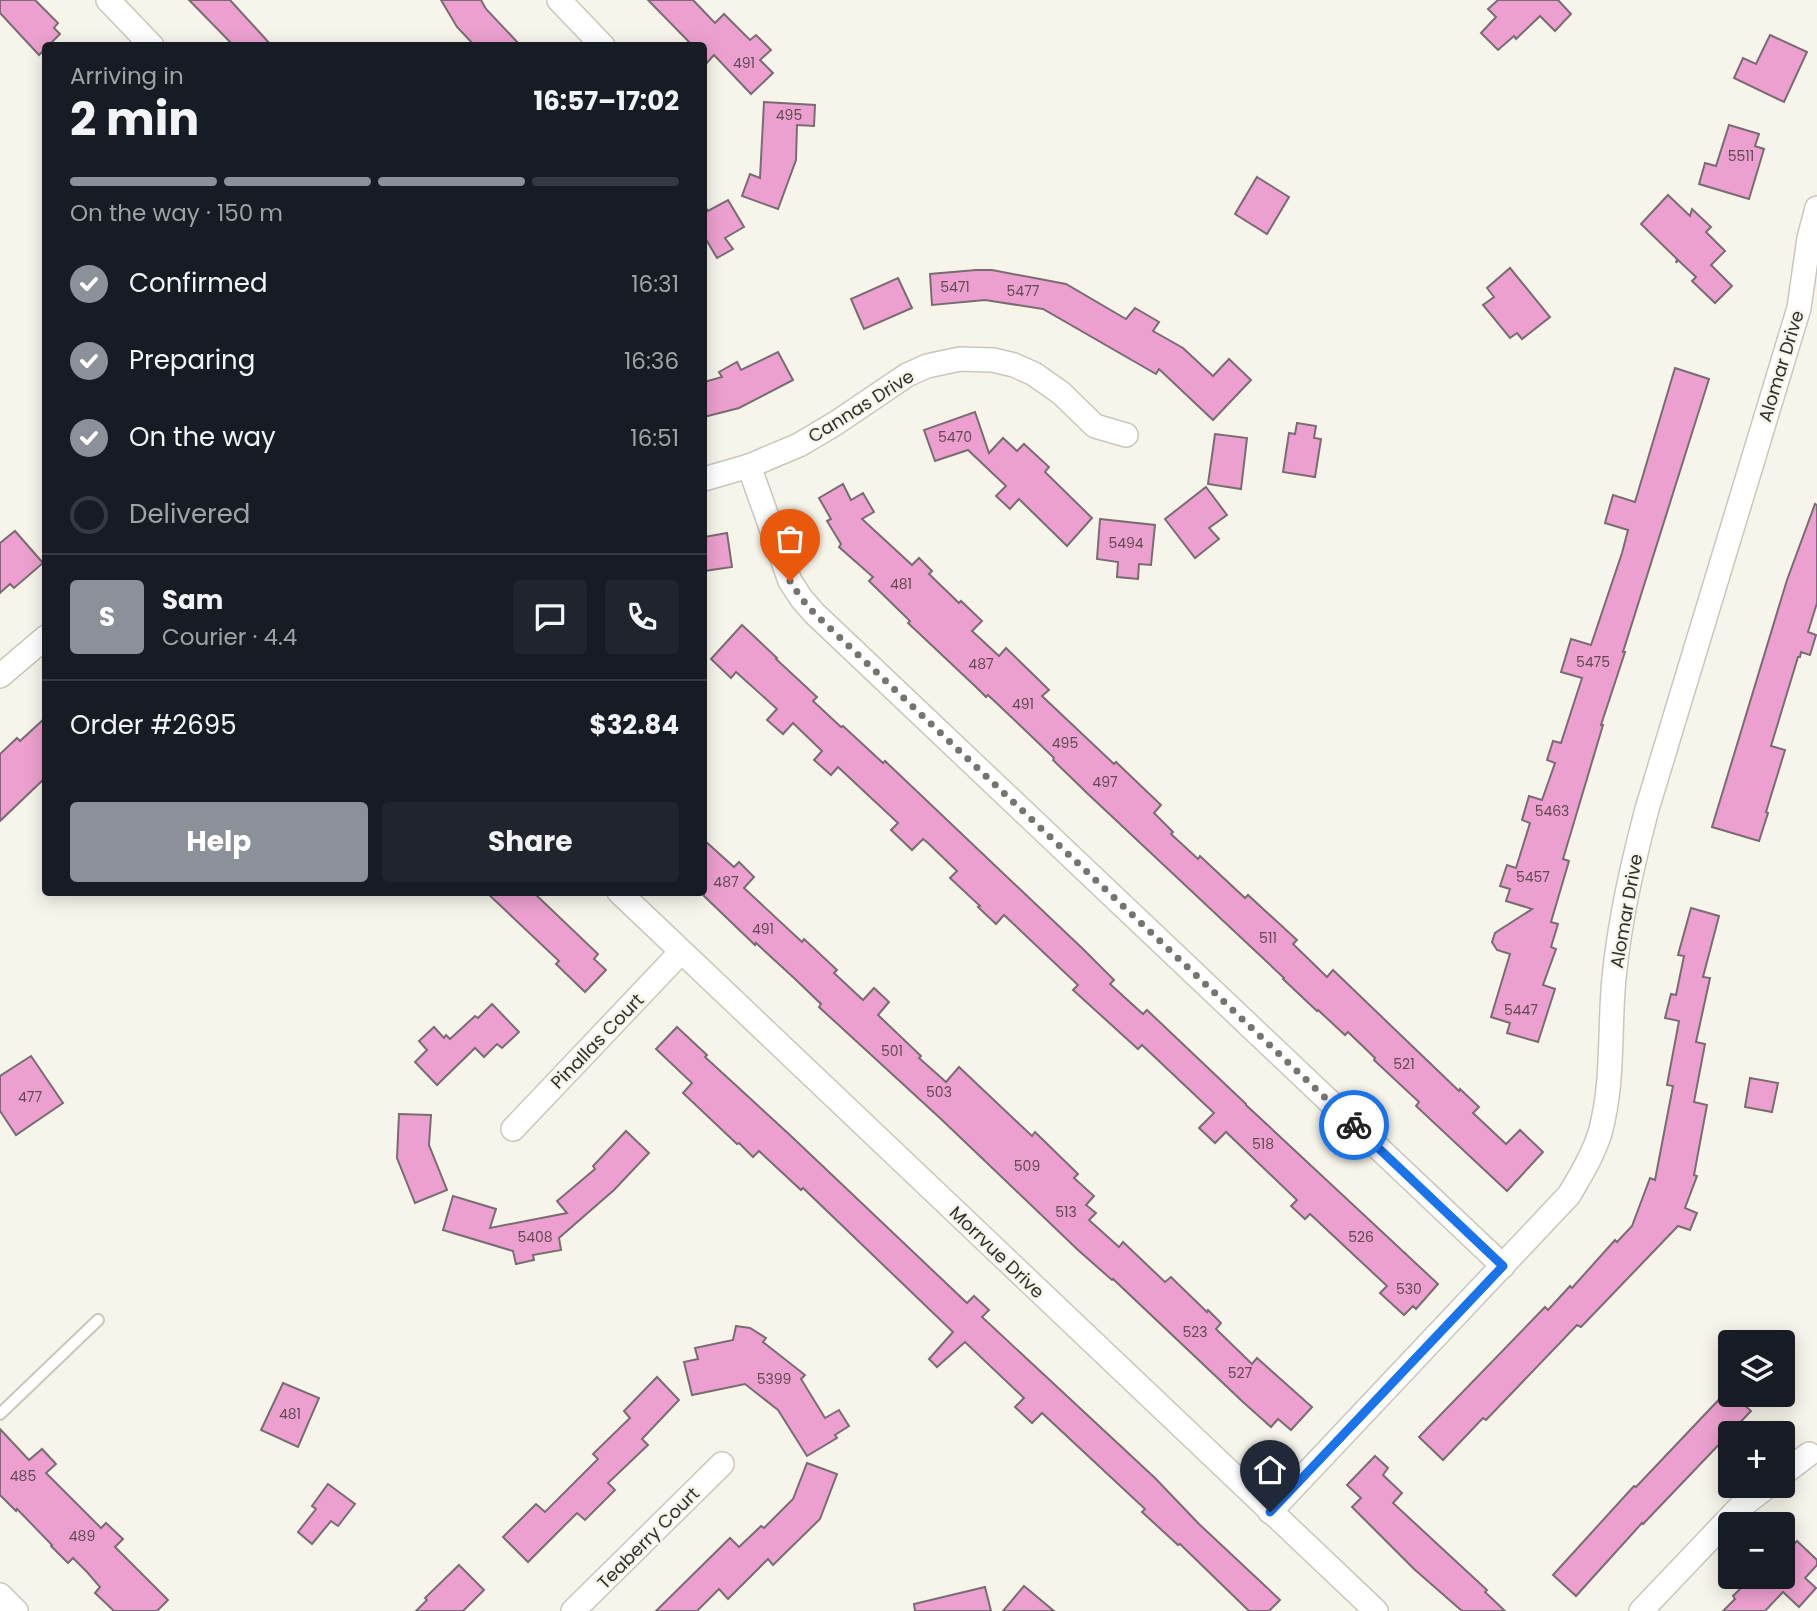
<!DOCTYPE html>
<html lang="en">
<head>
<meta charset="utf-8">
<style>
  :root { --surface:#171b24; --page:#20242c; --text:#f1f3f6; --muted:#9ea1a6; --line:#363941; --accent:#8c9099 }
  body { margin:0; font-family:Poppins,sans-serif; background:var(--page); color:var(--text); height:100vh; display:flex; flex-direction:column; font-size:26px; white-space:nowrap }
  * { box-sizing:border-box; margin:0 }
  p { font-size:23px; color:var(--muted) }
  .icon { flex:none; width:38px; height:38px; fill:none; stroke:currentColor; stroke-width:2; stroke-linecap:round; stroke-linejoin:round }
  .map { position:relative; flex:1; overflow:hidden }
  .drawer { position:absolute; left:42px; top:42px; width:665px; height:854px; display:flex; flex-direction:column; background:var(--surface); border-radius:7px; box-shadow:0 4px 18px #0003 }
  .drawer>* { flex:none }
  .fabs { position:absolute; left:1718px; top:1330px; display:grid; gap:14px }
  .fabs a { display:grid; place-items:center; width:77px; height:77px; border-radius:7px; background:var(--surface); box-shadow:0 4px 18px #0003; font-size:35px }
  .pin { position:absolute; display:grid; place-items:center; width:60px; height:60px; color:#fff; margin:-72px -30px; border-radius:50% 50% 50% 0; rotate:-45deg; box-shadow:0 0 7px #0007 }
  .pin .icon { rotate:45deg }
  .courier { position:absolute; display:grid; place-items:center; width:70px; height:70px; margin:-35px; border:5px solid #1a73e8; border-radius:50%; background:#fff; color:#222; box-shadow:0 2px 9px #0007 }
  .overview em { font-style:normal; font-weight:700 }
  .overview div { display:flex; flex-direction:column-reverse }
  .overview { display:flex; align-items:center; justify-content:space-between; height:119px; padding:0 28px }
  h1 { font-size:46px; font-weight:700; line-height:52px }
  .bar { display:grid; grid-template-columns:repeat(4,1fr); gap:10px 7px; align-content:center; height:84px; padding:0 28px }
  .bar i { height:9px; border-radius:5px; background:var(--line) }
  .bar .selected { background:var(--accent) }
  .bar p { grid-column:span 4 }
  .line { display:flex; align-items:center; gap:18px; padding:0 28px; border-top:2px solid var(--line) }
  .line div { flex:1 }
  .round { display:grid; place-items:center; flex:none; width:74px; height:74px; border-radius:7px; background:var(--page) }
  ol { padding:0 28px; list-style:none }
  li { display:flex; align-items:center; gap:21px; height:77px }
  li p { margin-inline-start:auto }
  li .icon { padding:7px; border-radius:50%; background:var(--accent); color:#fff; stroke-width:4 }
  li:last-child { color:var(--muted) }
  li i { width:38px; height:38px; border:4px solid var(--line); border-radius:50% }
  .cta { display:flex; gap:14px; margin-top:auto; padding:14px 28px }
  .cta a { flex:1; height:80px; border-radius:7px; background:var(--accent); color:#fff; font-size:28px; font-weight:700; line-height:80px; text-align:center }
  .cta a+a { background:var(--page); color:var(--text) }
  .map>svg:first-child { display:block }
  .building { fill:#eda0cf; stroke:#776d72; stroke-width:2 }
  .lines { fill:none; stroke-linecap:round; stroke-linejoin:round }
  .lane-casing { stroke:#c9c7bd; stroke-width:14 }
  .street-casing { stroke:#c9c7bd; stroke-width:26 }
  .lane { stroke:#fff; stroke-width:10 }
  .street { stroke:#fff; stroke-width:23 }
  .done { stroke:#76746e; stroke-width:7; stroke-dasharray:0 12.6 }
  .route { stroke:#1a73e8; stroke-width:9 }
  .labels { text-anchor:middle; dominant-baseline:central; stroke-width:5; stroke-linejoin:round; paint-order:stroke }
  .number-label { font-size:14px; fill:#5f4b54 }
  .street-label { font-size:18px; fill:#302f2b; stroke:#f7f5ea }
</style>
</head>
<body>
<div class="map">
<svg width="1817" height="1611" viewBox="0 0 1817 1611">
  <rect width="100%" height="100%" fill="#f7f5ea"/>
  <g class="building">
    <polygon points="0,0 35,0 58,23 54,28 60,34 48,46 46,46 46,48 39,55 0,13"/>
    <polygon points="189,0 230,0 272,46 234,46"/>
    <polygon points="441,0 481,0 486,9 521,46 475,46 457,27"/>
    <polygon points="648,0 693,0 715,23 724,14 750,40 756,35 771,50 760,60 773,73 751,94 714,55 704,66 704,46 693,46"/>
    <polygon points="1498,0 1558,0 1571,14 1555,31 1540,16 1516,39 1514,36 1498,50 1481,33 1496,17 1488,9"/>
    <polygon points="1770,35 1807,52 1784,102 1734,78 1743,58 1756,64"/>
    <polygon points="764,102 815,105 814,126 797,125 796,160 778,209 742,196 750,174 760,178"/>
    <polygon points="1729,125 1759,134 1755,146 1764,149 1749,199 1699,184 1705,163 1716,166"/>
    <polygon points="1257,177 1289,197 1267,234 1235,214"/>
    <polygon points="1668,195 1690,216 1692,209 1711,227 1706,232 1725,251 1711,265 1732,286 1715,303 1692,281 1696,277 1678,260 1676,263 1677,259 1641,224"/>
    <polygon points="728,200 744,227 725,238 733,249 717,258 704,236 704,205 708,211"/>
    <polygon points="1510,268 1550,317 1522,339 1517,333 1510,338 1483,305 1494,297 1487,288"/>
    <polygon points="976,270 992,270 1066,284 1126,319 1135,308 1159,322 1153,331 1183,348 1213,376 1229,359 1251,380 1213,420 1159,369 1156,374 1043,309 985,300 932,305 930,274"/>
    <polygon points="898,278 912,308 864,329 851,299"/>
    <polygon points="778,352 793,380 739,408 704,417 704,382 722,377 719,372 737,362 741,370"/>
    <polygon points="1675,368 1709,379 1623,652 1625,652 1601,725 1603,725 1563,859 1569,861 1551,922 1558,924 1551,947 1556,949 1543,985 1555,989 1538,1042 1507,1033 1510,1023 1491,1017 1510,954 1497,950 1492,942 1495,933 1532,909 1506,901 1510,889 1500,886 1507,865 1516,868 1530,823 1522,820 1529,796 1542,800 1555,763 1547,760 1553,741 1561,743 1582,678 1561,672 1571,639 1591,645 1622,553 1628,530 1605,523 1613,495 1635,502"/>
    <polygon points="975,412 989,453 1003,438 1017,451 1024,444 1049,467 1045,472 1092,518 1067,546 1019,499 1010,509 996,496 1006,486 968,450 935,461 924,430"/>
    <polygon points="1297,423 1316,426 1314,438 1321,439 1315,477 1283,472 1289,433 1295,434"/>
    <polygon points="1215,434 1247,438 1241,489 1208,484"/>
    <polygon points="843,484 851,500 863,493 874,512 862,519 912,565 919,558 932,571 929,574 959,603 961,601 982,621 972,631 999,656 1006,648 1049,690 1042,696 1114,764 1116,762 1161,805 1154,813 1173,832 1171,834 1198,859 1200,856 1245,898 1248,895 1297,940 1293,944 1327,977 1333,970 1459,1091 1460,1089 1479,1107 1473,1113 1506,1144 1520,1130 1543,1152 1507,1191 1416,1106 1419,1102 1374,1060 1375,1058 1348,1032 1345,1035 1318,1010 1317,1011 1283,979 1284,978 1088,794 1053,760 1054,758 1027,732 988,695 986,697 976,687 908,623 910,621 869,581 873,577 839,547 841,544 827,521 831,519 819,498"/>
    <polygon points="1206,487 1227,515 1209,528 1219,539 1195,558 1165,519"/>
    <polygon points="1815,504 1817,505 1817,603 1808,632 1816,635 1810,655 1801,652 1800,657 1798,657 1771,746 1785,750 1766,812 1768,813 1759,841 1712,827 1787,580"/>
    <polygon points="1100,519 1155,525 1151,565 1139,564 1138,579 1117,577 1118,562 1097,559"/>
    <polygon points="15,531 43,563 14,588 10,584 0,593 0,543"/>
    <polygon points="727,533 732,567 704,571 704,537"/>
    <polygon points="742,625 777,658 776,659 817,697 813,701 841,727 843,726 883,763 885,761 1083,949 1114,980 1110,984 1143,1014 1147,1010 1246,1104 1246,1105 1438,1284 1416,1309 1413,1306 1404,1315 1380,1293 1387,1286 1310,1214 1305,1219 1291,1206 1297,1200 1226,1132 1215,1143 1199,1128 1214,1113 1142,1045 1138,1049 1073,990 1078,985 1004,915 996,924 978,907 980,906 950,878 957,871 928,843 923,839 912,850 891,830 898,823 838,767 831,775 814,760 822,751 793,723 783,734 767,720 777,709 736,672 731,678 711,659"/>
    <polygon points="46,717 46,777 0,821 0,754 17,738 20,741"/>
    <polygon points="704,840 734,867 739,862 754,877 744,888 802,942 804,939 837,970 834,973 863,1000 874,988 889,1002 878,1015 921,1056 919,1058 946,1082 959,1067 1032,1136 1035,1132 1078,1174 1074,1178 1094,1196 1086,1205 1096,1213 1089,1220 1119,1247 1123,1242 1165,1282 1171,1277 1207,1312 1208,1310 1221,1323 1216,1329 1252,1364 1257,1358 1312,1407 1291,1430 1278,1419 1271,1427 1243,1402 1113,1279 1112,1280 1078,1250 941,1119 819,1007 821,1004 794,978 756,943 755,945 704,896"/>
    <polygon points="486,892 533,892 598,954 594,959 606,970 585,992 556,964 559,961"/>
    <polygon points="1691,908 1719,916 1703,977 1710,978 1696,1042 1705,1044 1694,1102 1707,1105 1694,1175 1697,1176 1685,1208 1697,1213 1690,1230 1678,1226 1581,1327 1577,1325 1486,1420 1483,1418 1443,1460 1419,1437 1545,1307 1548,1310 1570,1286 1572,1288 1615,1240 1617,1242 1632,1226 1650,1178 1655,1180 1673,1086 1667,1085 1679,1021 1665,1018 1671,994 1676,995 1684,956 1678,955"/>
    <polygon points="492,1004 519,1032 502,1048 497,1044 484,1057 475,1048 437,1085 415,1062 427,1050 419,1041 434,1027 444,1038 446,1035 450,1039 475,1016 478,1018"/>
    <polygon points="677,1027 707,1055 705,1057 791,1136 967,1303 974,1296 989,1310 982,1317 1155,1478 1199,1524 1280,1600 1269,1611 1249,1611 1180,1544 1178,1545 1142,1512 1145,1509 1042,1413 1032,1423 1015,1407 1024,1398 965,1342 937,1367 929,1359 953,1332 803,1188 801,1190 759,1151 753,1157 739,1143 737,1144 683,1093 692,1083 656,1049"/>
    <polygon points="31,1056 63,1103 16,1135 0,1111 0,1076"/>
    <polygon points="1750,1078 1778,1083 1772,1112 1745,1107"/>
    <polygon points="399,1114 431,1115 429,1145 447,1190 415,1203 397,1158"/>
    <polygon points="626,1131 649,1153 614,1190 559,1238 561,1250 533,1255 534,1260 516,1264 513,1251 443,1230 453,1196 496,1209 490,1228 567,1213 557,1201 595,1169 593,1166"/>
    <polygon points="736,1326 750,1328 766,1338 763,1342 805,1375 801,1379 825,1418 839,1410 849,1426 835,1435 837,1438 807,1456 778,1410 745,1384 692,1395 684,1362 698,1359 695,1348 733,1340"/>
    <polygon points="657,1377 679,1400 642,1439 648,1445 608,1483 615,1490 585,1520 577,1513 528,1562 503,1537 536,1504 545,1512 598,1459 593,1454 630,1418 624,1411"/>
    <polygon points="283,1383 319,1398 298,1447 261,1430"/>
    <polygon points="1728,1390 1731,1395 1733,1395 1751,1411 1643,1524 1642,1523 1576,1596 1553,1575 1634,1486 1636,1487"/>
    <polygon points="0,1429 29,1460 42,1449 56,1464 46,1473 101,1528 106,1523 123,1539 115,1547 168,1600 157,1611 114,1611 95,1593 100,1587 87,1572 73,1558 68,1563 51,1546 52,1545 17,1509 16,1511 0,1495"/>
    <polygon points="1375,1456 1388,1468 1383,1475 1402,1493 1393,1503 1487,1590 1485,1592 1505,1611 1462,1611 1414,1569 1352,1507 1361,1498 1347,1485"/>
    <polygon points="807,1463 837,1474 820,1519 773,1565 768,1559 728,1599 719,1589 697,1611 656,1611 730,1538 739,1547 761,1526 764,1528 793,1499"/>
    <polygon points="328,1484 355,1504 338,1526 331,1521 312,1544 298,1532 316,1509 312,1506"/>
    <polygon points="1797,1541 1817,1560 1817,1565 1805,1578 1816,1588 1799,1607 1783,1592 1765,1611 1723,1611 1735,1599 1733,1596 1752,1577 1783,1577 1783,1555"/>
    <polygon points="459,1565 484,1590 463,1611 416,1611 427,1600 425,1598"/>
    <polygon points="1024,1586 1054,1611 1003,1611"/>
    <polygon points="985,1587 991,1611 915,1611 914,1604"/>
  </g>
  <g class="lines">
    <g class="lane-casing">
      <polyline id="lane" points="0,1414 98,1320"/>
    </g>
    <g class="street-casing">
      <g id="street">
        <polyline points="108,0 152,46"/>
        <polyline points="559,0 603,46"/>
        <polyline points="749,466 790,581 801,598 814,613 1503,1266"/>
        <polyline points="704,479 749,466 799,445 836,423 907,375 927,366 960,359 993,360 1014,365 1034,374 1061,393 1095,426 1126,435"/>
        <polyline points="0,676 46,637"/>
        <polyline points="619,892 1376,1611"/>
        <polyline points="513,1129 681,952"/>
        <polyline points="1783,1474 1809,1454"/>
        <path d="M 1270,1512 L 1569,1195 C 1581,1175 1593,1155 1600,1133 C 1614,1082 1609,1029 1614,978 C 1620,918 1632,867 1647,809 L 1799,308 L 1809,238 L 1817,208"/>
        <polyline points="0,1595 16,1611"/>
        <polyline points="573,1611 722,1464"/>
        <polyline points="1641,1611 1739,1508 1768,1486"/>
      </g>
    </g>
    <use href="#lane" class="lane"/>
    <use href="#street" class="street"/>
  </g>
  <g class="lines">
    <polyline class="done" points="790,581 801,598 814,613 1354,1125"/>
    <polyline class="route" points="1270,1512 1503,1266 1354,1125"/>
  </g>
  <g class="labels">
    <g class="number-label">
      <text x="744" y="63">491</text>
      <text x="789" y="115">495</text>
      <text x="1741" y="156">5511</text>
      <text x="955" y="287">5471</text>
      <text x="1023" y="291">5477</text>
      <text x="955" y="437">5470</text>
      <text x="1126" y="543">5494</text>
      <text x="901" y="584">481</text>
      <text x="1593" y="662">5475</text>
      <text x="981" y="664">487</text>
      <text x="1023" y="704">491</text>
      <text x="1065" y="743">495</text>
      <text x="1105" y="782">497</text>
      <text x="1552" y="811">5463</text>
      <text x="1533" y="877">5457</text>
      <text x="726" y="882">487</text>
      <text x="763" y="929">491</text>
      <text x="1268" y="938">511</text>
      <text x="1521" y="1010">5447</text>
      <text x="892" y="1051">501</text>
      <text x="1404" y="1064">521</text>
      <text x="939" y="1092">503</text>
      <text x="30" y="1097">477</text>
      <text x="1263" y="1144">518</text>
      <text x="1027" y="1166">509</text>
      <text x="1066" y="1212">513</text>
      <text x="535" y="1237">5408</text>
      <text x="1361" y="1237">526</text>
      <text x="1409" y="1289">530</text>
      <text x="1195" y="1332">523</text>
      <text x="1240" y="1373">527</text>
      <text x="774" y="1379">5399</text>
      <text x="290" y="1414">481</text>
      <text x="23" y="1476">485</text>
      <text x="82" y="1536">489</text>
    </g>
    <g class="street-label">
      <text transform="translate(1781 366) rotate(-73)">Alomar Drive</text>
      <text transform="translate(861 406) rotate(-32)">Cannas Drive</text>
      <text transform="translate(1626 911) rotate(-80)">Alomar Drive</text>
      <text transform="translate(597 1041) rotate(-46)">Pinallas Court</text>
      <text transform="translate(997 1252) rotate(44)">Morrvue Drive</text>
      <text transform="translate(648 1538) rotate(-45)">Teaberry Court</text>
    </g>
  </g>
</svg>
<div class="fabs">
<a><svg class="icon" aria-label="layers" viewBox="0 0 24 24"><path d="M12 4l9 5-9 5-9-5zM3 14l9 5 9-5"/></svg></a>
<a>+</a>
<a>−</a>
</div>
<div class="pin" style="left:790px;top:581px;background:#ea580c"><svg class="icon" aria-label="bag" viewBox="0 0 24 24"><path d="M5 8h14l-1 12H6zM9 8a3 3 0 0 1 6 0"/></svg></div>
<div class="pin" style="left:1270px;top:1512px;background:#1f2937"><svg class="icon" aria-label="home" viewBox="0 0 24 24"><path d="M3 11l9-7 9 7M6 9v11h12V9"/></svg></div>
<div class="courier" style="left:1354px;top:1125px"><svg class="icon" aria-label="bike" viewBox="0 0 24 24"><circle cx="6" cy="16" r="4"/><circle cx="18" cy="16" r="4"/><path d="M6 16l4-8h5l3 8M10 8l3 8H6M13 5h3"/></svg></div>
<section class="drawer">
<div class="overview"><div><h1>2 min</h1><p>Arriving in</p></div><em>16:57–17:02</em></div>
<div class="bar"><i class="selected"></i><i class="selected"></i><i class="selected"></i><i></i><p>On the way · 150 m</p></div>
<ol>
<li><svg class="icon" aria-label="check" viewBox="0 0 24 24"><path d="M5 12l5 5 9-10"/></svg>Confirmed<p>16:31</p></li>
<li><svg class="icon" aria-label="check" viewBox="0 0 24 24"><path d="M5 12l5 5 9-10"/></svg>Preparing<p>16:36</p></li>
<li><svg class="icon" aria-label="check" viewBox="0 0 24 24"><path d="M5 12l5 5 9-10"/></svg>On the way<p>16:51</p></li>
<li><i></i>Delivered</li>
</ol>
<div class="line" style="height:126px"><b class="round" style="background:var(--accent);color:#fff">S</b><div><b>Sam</b><p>Courier · 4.4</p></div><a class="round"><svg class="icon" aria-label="chat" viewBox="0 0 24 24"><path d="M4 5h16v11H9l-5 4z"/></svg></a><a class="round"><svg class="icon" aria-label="phone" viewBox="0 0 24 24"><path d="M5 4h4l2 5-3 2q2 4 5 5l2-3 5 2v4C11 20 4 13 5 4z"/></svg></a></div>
<div class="line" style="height:91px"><div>Order #2695</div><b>$32.84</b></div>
<div class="cta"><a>Help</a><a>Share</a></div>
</section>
</div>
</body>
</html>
